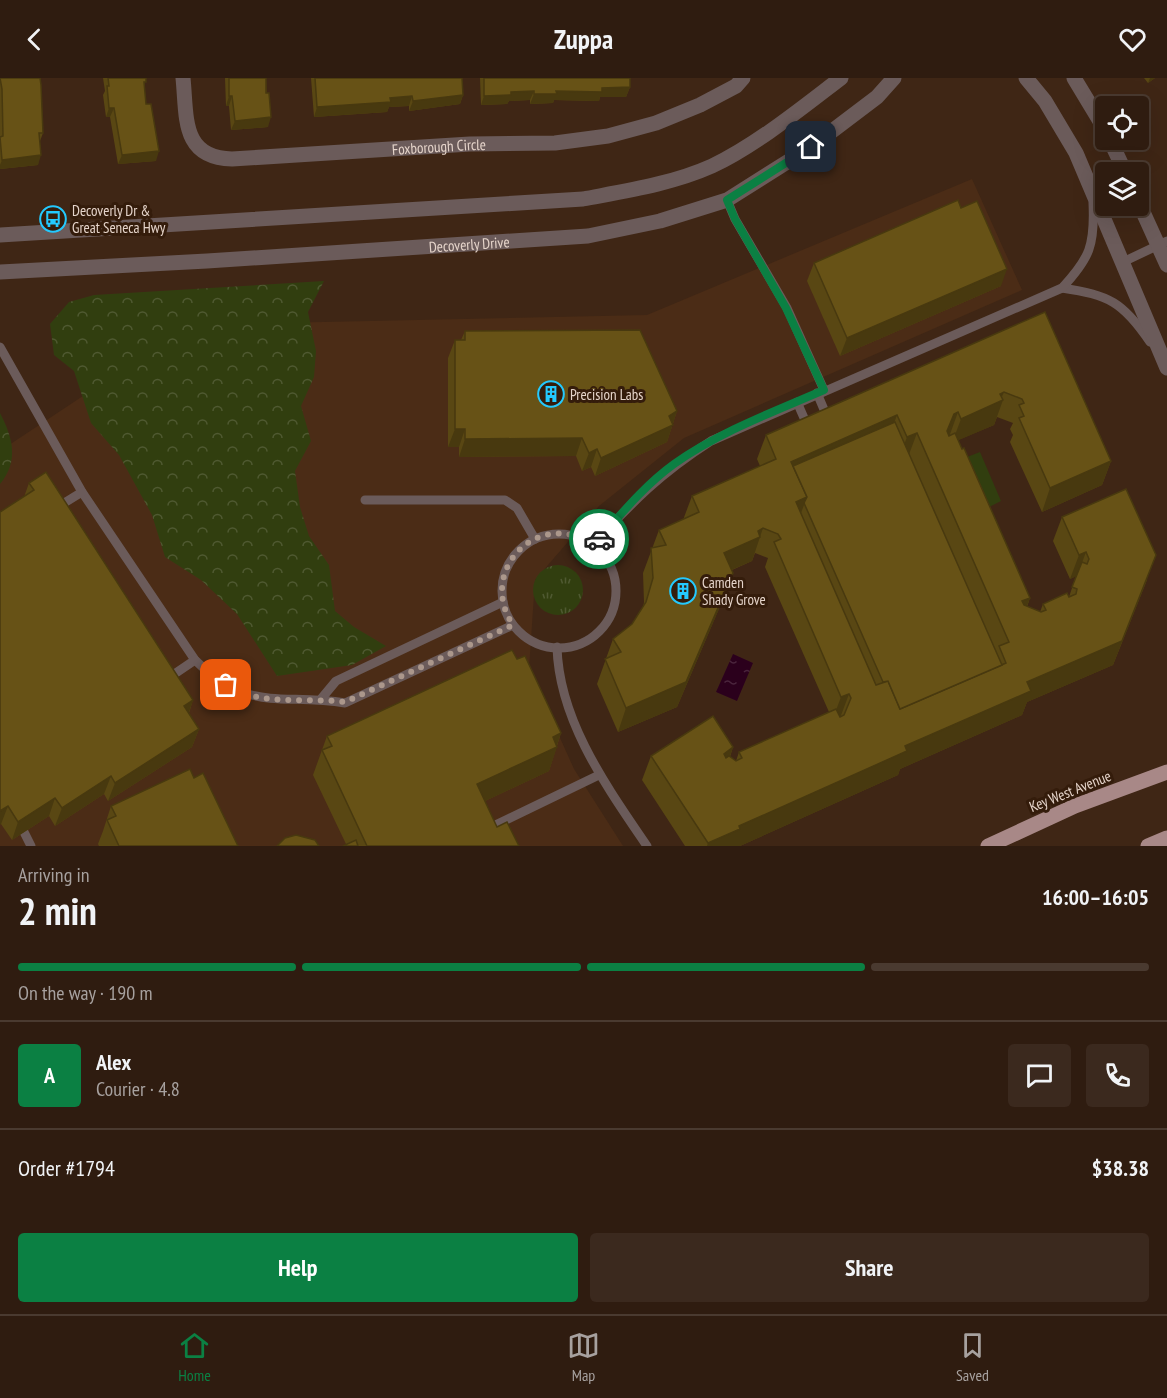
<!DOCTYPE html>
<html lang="en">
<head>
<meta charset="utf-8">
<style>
  :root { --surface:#2f1c10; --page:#3b291e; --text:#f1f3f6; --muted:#a7a19f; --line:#4a3a30; --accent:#0b8043 }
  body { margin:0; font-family:"PT Sans Narrow",sans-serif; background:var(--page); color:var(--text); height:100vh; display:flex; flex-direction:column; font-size:22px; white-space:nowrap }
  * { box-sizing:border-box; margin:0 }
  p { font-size:20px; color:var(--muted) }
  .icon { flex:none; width:33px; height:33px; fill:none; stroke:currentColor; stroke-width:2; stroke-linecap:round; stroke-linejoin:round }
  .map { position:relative; height:768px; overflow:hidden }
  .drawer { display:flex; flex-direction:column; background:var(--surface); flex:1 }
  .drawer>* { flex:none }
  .fabs { position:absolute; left:1095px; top:18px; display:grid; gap:12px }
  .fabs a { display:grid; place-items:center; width:54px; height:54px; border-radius:6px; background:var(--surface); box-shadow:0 6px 24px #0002,0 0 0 2px var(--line); font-size:30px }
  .pin { position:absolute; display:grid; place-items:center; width:51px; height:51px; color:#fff; margin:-26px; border-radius:12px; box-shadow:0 3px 9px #0006 }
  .courier { position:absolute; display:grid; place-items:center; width:60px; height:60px; margin:-30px; border:4px solid #0b8043; border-radius:50%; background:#fff; color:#222; box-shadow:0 2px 8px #0007 }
  .headline em { font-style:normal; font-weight:700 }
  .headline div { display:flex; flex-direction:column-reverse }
  .headline { display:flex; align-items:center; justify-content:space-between; height:102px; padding:0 18px }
  h1 { font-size:39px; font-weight:700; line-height:45px }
  .bar { display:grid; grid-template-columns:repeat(4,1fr); gap:9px 6px; align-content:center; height:72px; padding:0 18px }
  .bar i { height:8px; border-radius:4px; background:var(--line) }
  .bar .selected { background:var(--accent) }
  .bar p { grid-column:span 4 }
  .line { display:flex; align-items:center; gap:15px; padding:0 18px; border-top:2px solid var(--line) }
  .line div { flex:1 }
  .round { display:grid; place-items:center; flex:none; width:63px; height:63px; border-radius:6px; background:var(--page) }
  .button { display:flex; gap:12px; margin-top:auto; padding:12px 18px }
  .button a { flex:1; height:69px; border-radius:6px; background:var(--accent); color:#fff; font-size:24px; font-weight:700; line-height:69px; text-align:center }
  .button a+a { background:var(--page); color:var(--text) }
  header { display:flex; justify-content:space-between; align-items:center; height:78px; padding:0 18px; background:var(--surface); font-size:27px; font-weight:700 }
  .tabs { display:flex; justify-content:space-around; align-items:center; height:84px; border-top:2px solid var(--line); background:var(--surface); font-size:16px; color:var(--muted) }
  .tabs a { display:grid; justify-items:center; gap:3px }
  .tabs .selected { color:var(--accent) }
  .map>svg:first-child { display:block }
  .built { fill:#4b2c16 }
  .grass { fill:url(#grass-tufts) }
  .forest { fill:url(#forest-crowns) }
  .park { fill:#313e0f }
  .water { fill:url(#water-ripples) }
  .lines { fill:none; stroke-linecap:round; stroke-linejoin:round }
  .service { stroke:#6b5b5a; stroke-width:9 }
  .minor { stroke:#6b5b5a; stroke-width:15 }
  .tertiary { stroke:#6b5b5a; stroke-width:15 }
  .primary { stroke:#a88887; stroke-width:15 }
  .wall { fill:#594713 }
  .shaded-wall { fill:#48390f }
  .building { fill:#675216; stroke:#48390f; stroke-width:1.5; fill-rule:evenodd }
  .done { stroke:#ab978b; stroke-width:6; stroke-dasharray:0 10.8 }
  .route { stroke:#0b8043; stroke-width:8 }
  .labels { text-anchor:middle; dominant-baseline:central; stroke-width:6; stroke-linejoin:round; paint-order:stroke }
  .street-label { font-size:15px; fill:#e5d4ca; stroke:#341c0b }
  .poi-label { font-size:15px; fill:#e5d4ca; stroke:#341c0b; text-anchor:start }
</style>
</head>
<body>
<header><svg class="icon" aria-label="back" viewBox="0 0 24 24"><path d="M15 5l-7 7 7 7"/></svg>Zuppa<svg class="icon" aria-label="heart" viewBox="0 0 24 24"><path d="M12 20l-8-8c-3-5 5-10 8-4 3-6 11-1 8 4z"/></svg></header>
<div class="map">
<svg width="1167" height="768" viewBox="0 0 1167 768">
  <defs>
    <pattern id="grass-tufts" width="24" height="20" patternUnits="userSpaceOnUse" patternTransform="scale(1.5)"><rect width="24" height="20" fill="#313e0f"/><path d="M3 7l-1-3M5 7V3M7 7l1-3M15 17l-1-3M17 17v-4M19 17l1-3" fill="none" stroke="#4f5931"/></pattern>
    <pattern id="forest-crowns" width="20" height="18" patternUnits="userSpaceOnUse" patternTransform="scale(1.5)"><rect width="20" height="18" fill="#313e0f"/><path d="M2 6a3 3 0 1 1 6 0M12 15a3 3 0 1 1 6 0" fill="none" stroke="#4f5931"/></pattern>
    <pattern id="water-ripples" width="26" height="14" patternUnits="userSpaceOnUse" patternTransform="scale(1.5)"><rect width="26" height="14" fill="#2b001c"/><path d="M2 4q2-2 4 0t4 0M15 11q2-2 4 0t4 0" fill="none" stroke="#4a243c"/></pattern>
  </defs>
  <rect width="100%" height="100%" fill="#3f2615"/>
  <polygon class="built" points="972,101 1022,212 684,360 599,428 535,502 529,591 574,691 623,768 0,768 0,373 190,247 647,237"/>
  <circle class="grass" cx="558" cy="512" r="25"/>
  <g class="forest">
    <polygon points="324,203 308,234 316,273 314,299 301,328 311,363 295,393 300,429 309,458 329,487 335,533 354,549 386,568 352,587 277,598 237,536 201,502 165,479 152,437 119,377 91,345 74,293 54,277 50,246 69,224 94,217"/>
    <path d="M 0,335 C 13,360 19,383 0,406 Z"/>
  </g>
  <polygon class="park" points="980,374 1001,423 989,429 967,379"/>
  <polygon class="water" points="733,576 753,585 737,623 716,614"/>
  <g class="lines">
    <g class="service">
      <polyline points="727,122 735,141 787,230 824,312"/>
      <polyline points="1123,184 1167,163"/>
      <path d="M 1062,210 C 1109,217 1123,224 1150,264"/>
      <path d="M 0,269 L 82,414 L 195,582 C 249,635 279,615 345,625 L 513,547"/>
      <polyline points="817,315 828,341"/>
      <polyline points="797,324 808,349"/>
      <polyline points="365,422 505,422 517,430 535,461"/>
      <polyline points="56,430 82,414"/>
      <circle cx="559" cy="513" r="57"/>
      <path d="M 593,467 C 633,423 661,395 711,363 L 1062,210 C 1090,180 1095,167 1093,125"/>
      <path d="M 557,569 C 559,643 607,709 647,768"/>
      <polyline points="167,601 195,582"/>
      <polyline points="321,621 336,603 503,524"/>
      <polyline points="485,752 599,697"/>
      <polyline points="24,754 31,768"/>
    </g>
    <path class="minor" id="s1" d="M 183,0 C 187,39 181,80 232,81 L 470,66 L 555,65 L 608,58 L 656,45 L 700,27 L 736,8 L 743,0"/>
    <g class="tertiary">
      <polyline points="1026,0 1045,23 1076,75 1167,290"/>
      <polyline points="1074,0 1106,53"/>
      <polyline points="1110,62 1125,94"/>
      <polyline points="1138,123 1167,187"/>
      <path d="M 0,157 L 583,121 C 625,113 672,106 712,88 C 755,68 803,29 841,0"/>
      <path id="s2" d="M 0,194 L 207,183 L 588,158 L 660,143 L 727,122 L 811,69 L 877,19 L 894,0"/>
    </g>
    <g class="primary">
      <polyline points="988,768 1075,728 1167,694"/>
      <polyline points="1148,768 1167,760"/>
    </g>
  </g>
  <g class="wall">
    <polygon points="0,0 43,55 40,63 38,87 0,91"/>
    <polygon points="103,0 146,0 144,9 146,26 156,83 118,86 110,39 106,39 103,17 105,13"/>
    <polygon points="225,0 266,0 268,49 231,52 229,28 226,28"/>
    <polygon points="311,0 462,0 463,17 460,26 409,33 409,28 389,29 387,34 314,39"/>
    <polygon points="480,0 630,0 630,9 626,19 600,19 599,23 554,22 553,25 530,26 530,22 509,23 507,26 481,27"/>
    <polygon points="1144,0 1155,0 1148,5"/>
    <polygon points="961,130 1001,208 840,278 807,203 814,185"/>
    <polygon points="1045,234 1111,383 1102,407 1042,434 1010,364 1013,357 1010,351 1013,345 997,339 994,347 958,362 1030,520 1027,529 1040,534 1043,526 1069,519 1076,498 1070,501 1053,463 1062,439 1147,502 1113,587 1027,624 1022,637 900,691 898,697 740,768 685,768 642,702 651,678 733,669 730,679 736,683 739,674 829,634 765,489 768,480 755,475 752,483 732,492 724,519 677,629 618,654 597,606 613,561 632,546 643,530 644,524 643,495 659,452 683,442 692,418 760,388 757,381 766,357"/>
    <polygon points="465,253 677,333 667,364 595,398 591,389 582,393 576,378 459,379 459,369 448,369 448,280 455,262 461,262"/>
    <polygon points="29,405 193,622 189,635 199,651 192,669 108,723 104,716 55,748 49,738 12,762 1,746 24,419"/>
    <polygon points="517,581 561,655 549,693 485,723 497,749 519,768 343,768 346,766 313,697 327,658"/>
    <polygon points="194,700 238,768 99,768 98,766 103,753 111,728"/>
  </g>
  <g class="shaded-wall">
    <polygon points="1150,0 1155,0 1148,5"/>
    <polygon points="630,9 626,19 600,19 599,23 554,22 553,25 530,26 534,16 556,13"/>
    <polygon points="534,13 530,22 509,23 507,26 481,27 484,18 511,14"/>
    <polygon points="463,17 460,26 409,33 413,23"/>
    <polygon points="229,18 232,18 229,28 226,28"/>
    <polygon points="412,18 409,28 389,29 387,34 314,39 317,29 390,20"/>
    <polygon points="109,30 114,30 110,39 106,39"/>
    <polygon points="271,39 268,49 231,52 235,43"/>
    <polygon points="159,73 156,83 118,86 122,77"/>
    <polygon points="41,77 38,87 0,91 0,87 2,82"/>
    <polygon points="1007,191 1001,208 840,278 847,260"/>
    <polygon points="1004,314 1000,323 1003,322 994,347 952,365 961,341"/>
    <polygon points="677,333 667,364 595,398 601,380 669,338"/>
    <polygon points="958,334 949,359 938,377 954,336"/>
    <polygon points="897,337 888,362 794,403 791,384"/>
    <polygon points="455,351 465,351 459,369 448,369"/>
    <polygon points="917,355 908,379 898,383 907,359"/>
    <polygon points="582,360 576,378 459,379 465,361"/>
    <polygon points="597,371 591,389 582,393 589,375"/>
    <polygon points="1111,383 1102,407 1042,434 1050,410"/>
    <polygon points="807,419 798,443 796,424"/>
    <polygon points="763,450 752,483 715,499 724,475 758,453"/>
    <polygon points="1086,474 1077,498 1070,501 1079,477"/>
    <polygon points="1156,477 1113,587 1027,624 1022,637 900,691 898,697 740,768 707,768 708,765 739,748 905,668 1027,604"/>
    <polygon points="733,495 724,519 677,629 618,654 626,630"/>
    <polygon points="1030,520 1021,544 1022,523"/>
    <polygon points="849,616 840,640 832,643 841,619"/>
    <polygon points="193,622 187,640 184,628"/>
    <polygon points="199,651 192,669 108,723 115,705"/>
    <polygon points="561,655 556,670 557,669 549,693 468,731 477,706 553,659"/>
    <polygon points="733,669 725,693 724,676"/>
    <polygon points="111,698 104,716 55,748 62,730"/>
    <polygon points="55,720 49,738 12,762 18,744"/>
    <polygon points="8,728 1,746 0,747 0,734"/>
  </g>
  <g class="building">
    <polygon points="0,0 40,0 41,7 43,55 39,55 41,77 2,82 0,59 3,58 2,11"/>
    <polygon points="108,0 146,0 146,4 144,4 146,26 151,26 159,73 122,77 114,30 109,30 107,8 109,8"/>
    <polygon points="229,0 266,0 266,15 269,15 271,39 235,43 232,18 229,18"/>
    <polygon points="315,0 462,0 463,17 413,23 412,18 390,20 391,24 317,29"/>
    <polygon points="484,0 630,0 630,9 602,10 602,14 556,13 557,16 534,16 534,13 511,14 511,17 484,18"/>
    <polygon points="958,122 961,130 977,123 1007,191 847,260 814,185"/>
    <path d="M 1045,234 L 1111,383 L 1050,410 L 1019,340 L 1024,338 L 1019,327 L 1024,325 L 1022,321 L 1004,314 L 1000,316 L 1003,322 L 961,341 L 958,334 L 954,336 L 947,353 L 949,358 L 955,355 L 962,371 L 964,370 L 1030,520 L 1022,523 L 1024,527 L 1041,534 L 1046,532 L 1043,526 L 1067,515 L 1069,519 L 1076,516 L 1077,511 L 1072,509 L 1082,484 L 1087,486 L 1089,481 L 1086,474 L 1079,477 L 1062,439 L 1126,411 L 1156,477 L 1122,563 L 1027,604 L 1031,613 L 905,668 L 907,673 L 739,748 L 740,751 L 708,765 L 651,678 L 713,638 L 733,669 L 724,676 L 726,680 L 729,678 L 736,683 L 742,680 L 739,674 L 836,631 L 840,639 L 844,637 L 851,620 L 849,616 L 841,619 L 774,464 L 781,461 L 778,456 L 763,450 L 758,453 L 760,459 L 724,475 L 733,495 L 686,604 L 626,630 L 605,581 L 621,574 L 613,561 L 632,546 L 646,524 L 653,500 L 651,470 L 666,467 L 659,452 L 699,434 L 692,418 L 776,381 L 766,357 ZM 897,337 L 907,359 L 917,355 L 1009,564 L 999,568 L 1006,585 L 900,631 L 888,603 L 876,607 L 796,424 L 807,419 L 791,384 Z"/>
    <polygon points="640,252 677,333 669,338 673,347 601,380 597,371 589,375 582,360 465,361 465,351 455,351 455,262 465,262 465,253"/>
    <polygon points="895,344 1002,587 900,631 888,603 883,604 804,425 807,419 793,388"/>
    <polygon points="46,394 193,622 184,628 199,651 115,705 111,698 62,730 55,720 18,744 8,728 0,733 0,434 34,412 29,405"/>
    <polygon points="512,572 517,581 525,578 561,655 553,659 557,669 477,706 497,749 507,744 519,768 367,768 322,672 332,668 327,658"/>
    <polygon points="190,691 194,700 203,695 238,768 119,768 107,742 116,738 111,728"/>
    <polygon points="296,757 315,762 319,768 277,768 285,760"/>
    <polygon points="356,762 358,768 343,768"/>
  </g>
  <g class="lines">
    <path class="done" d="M 226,607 C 262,629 305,619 345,624 L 513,547 C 476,492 540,429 593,467 L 599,461"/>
    <path class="route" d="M 599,461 C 622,435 645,407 674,386 C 719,354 773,334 824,312 L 786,230 L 735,141 L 727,122 L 811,69"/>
  </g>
  <defs>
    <g id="bus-ring" transform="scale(1.35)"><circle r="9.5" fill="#341c0b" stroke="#24c9fe" stroke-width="1.5"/><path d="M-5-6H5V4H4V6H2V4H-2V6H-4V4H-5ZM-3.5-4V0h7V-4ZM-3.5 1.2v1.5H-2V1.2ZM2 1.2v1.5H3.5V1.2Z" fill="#24c9fe"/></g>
    <g id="building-ring" transform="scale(1.35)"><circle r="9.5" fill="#341c0b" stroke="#24c9fe" stroke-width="1.5"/><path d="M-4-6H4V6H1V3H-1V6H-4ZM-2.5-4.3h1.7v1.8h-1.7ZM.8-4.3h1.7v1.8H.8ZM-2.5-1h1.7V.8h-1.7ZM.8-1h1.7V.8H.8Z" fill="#24c9fe"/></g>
  </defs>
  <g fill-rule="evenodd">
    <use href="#bus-ring" x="53" y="141"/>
    <use href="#building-ring" x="551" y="316"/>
    <use href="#building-ring" x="683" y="513"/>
  </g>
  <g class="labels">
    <g class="street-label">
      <text stroke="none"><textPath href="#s1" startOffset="316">Foxborough Circle</textPath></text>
      <text stroke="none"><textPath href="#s2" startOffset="470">Decoverly Drive</textPath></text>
      <text transform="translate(1070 713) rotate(-22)">Key West Avenue</text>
    </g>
    <g class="poi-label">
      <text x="72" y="132">Decoverly Dr &amp;<tspan x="72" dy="17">Great Seneca Hwy</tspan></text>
      <text x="570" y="316">Precision Labs</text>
      <text x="702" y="504">Camden<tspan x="702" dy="17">Shady Grove</tspan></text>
    </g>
  </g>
</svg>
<div class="fabs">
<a><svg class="icon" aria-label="locate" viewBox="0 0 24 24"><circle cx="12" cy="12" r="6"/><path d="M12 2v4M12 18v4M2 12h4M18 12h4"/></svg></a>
<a><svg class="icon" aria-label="layers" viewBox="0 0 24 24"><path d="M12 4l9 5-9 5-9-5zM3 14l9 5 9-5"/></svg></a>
</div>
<div class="pin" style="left:226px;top:607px;background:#ea580c"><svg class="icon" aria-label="bag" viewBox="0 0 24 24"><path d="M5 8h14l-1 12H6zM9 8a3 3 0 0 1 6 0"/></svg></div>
<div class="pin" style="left:811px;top:69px;background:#1f2937"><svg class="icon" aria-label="home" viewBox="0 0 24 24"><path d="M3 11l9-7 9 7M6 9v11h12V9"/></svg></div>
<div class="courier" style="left:599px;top:461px"><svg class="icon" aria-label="car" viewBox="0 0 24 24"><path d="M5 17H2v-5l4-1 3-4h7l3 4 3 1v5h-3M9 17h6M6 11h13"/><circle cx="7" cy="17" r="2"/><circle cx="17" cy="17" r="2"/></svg></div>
</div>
<section class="drawer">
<div class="headline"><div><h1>2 min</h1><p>Arriving in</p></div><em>16:00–16:05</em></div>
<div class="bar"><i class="selected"></i><i class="selected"></i><i class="selected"></i><i></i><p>On the way · 190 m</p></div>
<div class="line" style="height:108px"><b class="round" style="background:var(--accent);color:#fff">A</b><div><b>Alex</b><p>Courier · 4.8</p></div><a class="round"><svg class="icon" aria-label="chat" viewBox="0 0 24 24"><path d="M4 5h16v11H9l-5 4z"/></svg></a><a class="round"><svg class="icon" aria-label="phone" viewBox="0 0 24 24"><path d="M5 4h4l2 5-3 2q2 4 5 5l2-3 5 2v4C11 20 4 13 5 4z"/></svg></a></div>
<div class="line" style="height:78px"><div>Order #1794</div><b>$38.38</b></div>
<div class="button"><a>Help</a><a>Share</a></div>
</section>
<nav class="tabs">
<a class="selected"><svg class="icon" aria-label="home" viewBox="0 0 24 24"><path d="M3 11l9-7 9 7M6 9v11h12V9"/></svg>Home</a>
<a><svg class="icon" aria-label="map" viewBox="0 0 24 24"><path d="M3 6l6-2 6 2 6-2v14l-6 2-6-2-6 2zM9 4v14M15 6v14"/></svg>Map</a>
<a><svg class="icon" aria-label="saved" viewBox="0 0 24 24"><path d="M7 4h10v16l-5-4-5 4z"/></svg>Saved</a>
</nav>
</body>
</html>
